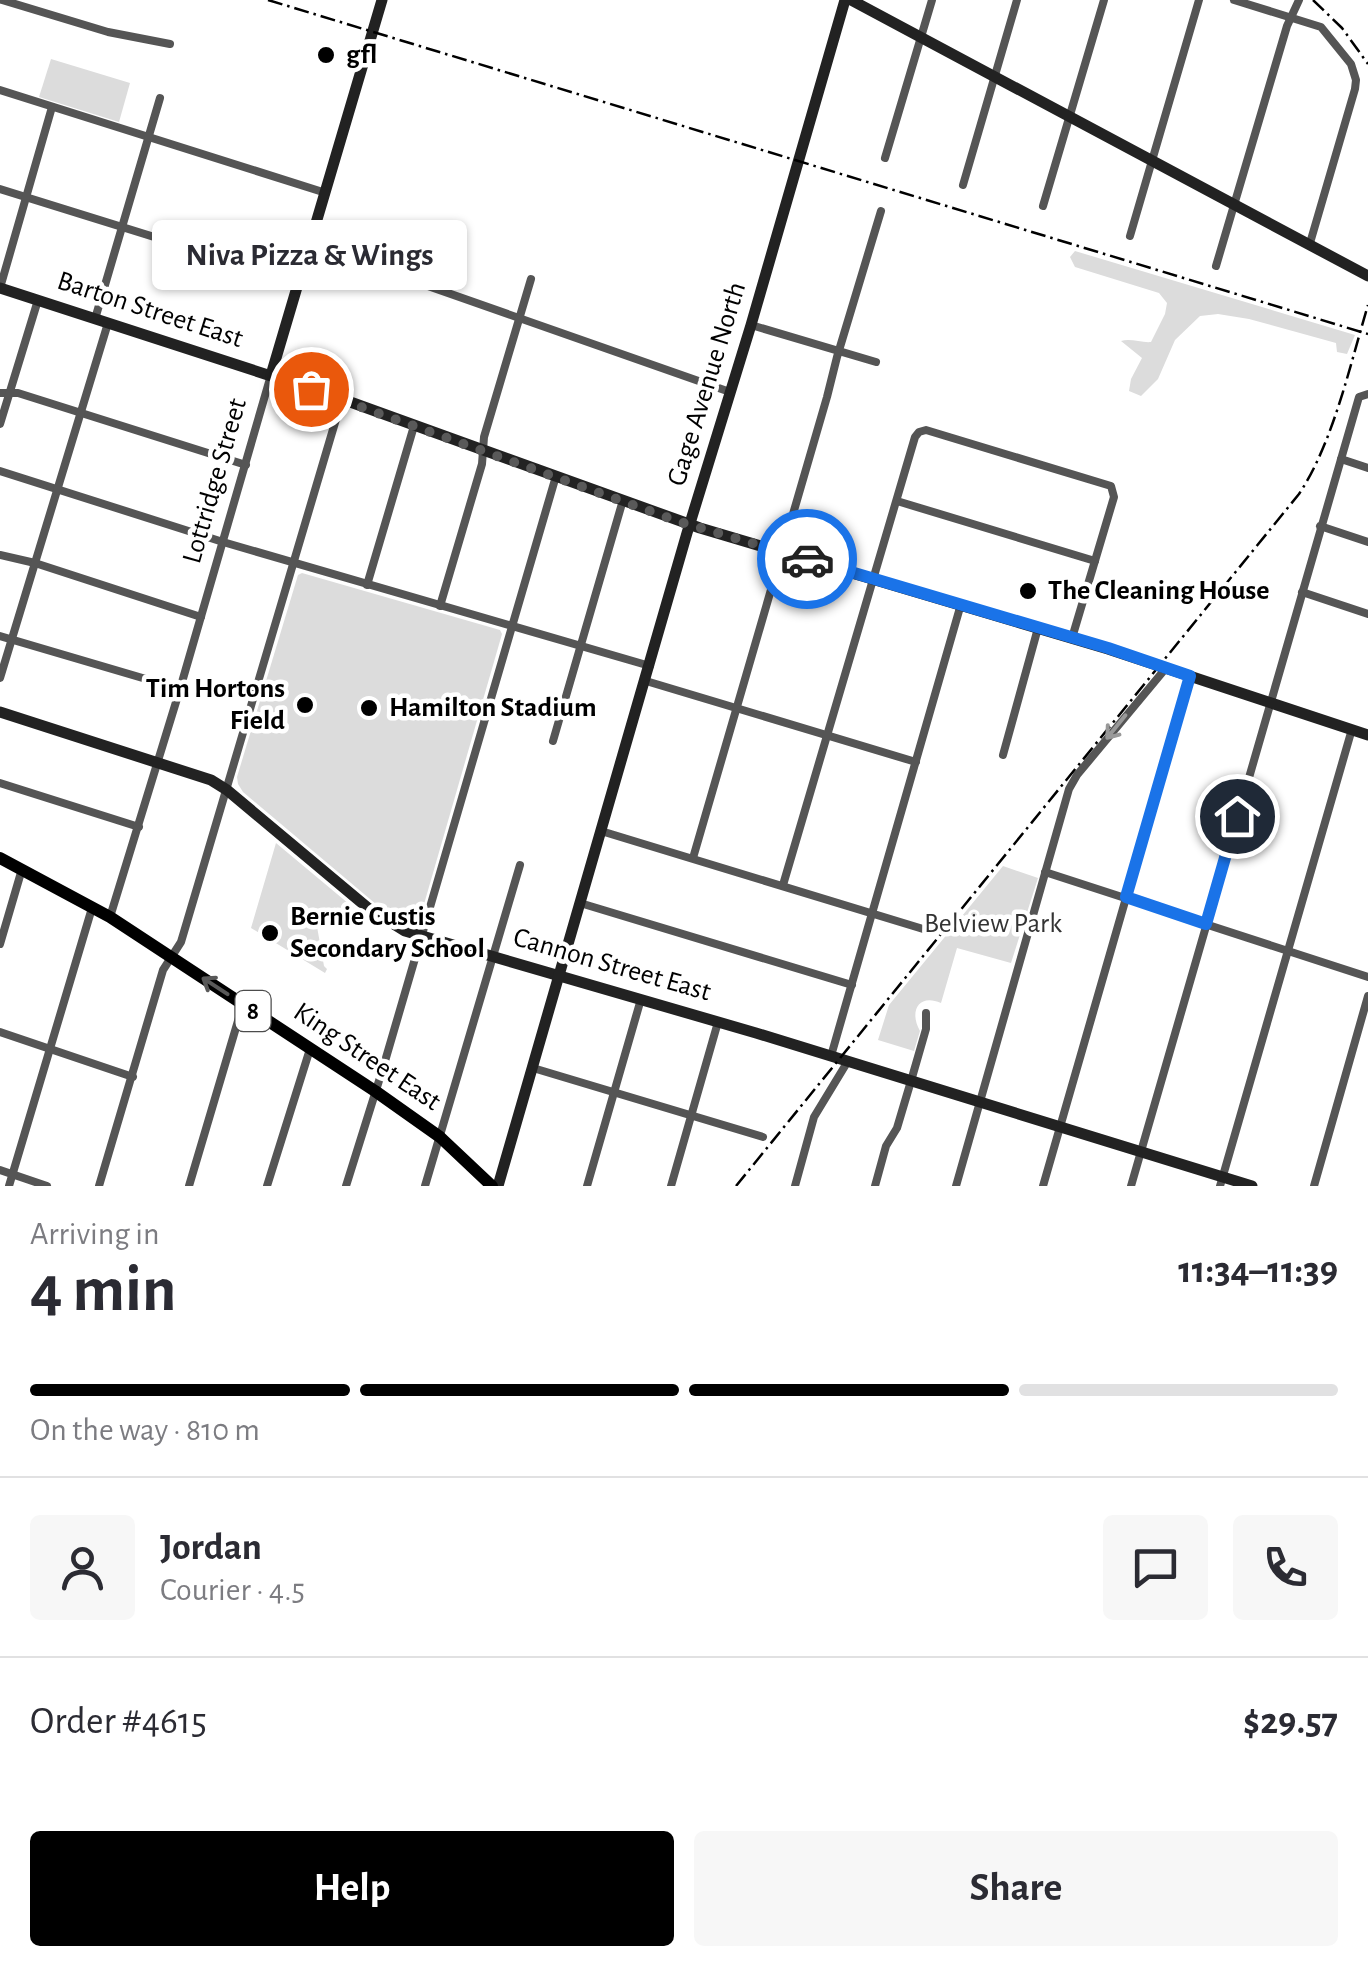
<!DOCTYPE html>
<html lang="en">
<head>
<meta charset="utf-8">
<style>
  :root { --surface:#fff; --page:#f7f7f7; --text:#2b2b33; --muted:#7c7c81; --line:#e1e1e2; --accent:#000 }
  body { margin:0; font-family:"Alegreya Sans",sans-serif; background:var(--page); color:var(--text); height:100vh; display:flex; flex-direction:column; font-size:38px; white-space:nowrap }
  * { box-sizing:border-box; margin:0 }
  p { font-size:32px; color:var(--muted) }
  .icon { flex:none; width:55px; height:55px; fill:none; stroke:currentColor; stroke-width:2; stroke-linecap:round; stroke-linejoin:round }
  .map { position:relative; height:1186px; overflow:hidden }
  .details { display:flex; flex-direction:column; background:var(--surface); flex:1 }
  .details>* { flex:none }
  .pin { position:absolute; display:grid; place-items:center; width:85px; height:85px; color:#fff; margin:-42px; border:5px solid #fff; border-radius:50%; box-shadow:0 2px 10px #0007 }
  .courier { position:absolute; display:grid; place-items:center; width:100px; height:100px; margin:-50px; border:8px solid #1a73e8; border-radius:50%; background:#fff; color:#222; box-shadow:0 2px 12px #0007 }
  .bubble { position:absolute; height:70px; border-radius:10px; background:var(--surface); box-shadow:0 2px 8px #0004; font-size:32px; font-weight:600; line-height:70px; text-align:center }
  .summary em { font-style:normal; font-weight:600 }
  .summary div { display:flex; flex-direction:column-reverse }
  .summary { display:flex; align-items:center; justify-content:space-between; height:170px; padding:0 30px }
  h1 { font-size:65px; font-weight:600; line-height:75px }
  .bar { display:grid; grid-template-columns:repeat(4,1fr); gap:15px 10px; align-content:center; height:120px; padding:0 30px }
  .bar i { height:12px; border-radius:8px; background:var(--line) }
  .bar .active { background:var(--accent) }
  .bar p { grid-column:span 4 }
  .line { display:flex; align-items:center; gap:25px; padding:0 30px; border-top:2px solid var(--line) }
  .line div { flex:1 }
  .round { display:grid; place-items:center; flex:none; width:105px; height:105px; border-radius:10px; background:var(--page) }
  .primary-button { display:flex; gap:20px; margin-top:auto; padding:20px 30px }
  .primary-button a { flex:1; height:115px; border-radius:10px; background:var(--accent); color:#fff; font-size:40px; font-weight:600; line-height:115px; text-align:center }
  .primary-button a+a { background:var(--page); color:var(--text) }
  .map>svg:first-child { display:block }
  .green { fill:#dcdcdc }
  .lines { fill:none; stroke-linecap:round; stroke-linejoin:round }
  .street { stroke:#555; stroke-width:8 }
  .secondary { stroke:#222; stroke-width:11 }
  .primary { stroke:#000; stroke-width:12 }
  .rail { stroke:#000; stroke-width:2.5; stroke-dasharray:15 5 2.5 5; stroke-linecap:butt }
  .oneway { stroke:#999 }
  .oneway2 { stroke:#595959 }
  .done { stroke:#595959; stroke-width:10; stroke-dasharray:0 18 }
  .route { stroke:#1a73e8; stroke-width:12 }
  .poi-dot { fill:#000; stroke:#fff; stroke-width:4 }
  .labels { text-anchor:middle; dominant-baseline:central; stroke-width:9; stroke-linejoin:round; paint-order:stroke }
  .shield { fill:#fff; stroke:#4c4c4c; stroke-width:2.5 }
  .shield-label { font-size:25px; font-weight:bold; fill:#000 }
  .poi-label { font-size:28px; font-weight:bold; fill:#000; stroke:#fff; text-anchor:start }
  .street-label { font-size:28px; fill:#000; stroke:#fff }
  .park-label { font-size:28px; fill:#333; stroke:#fff }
</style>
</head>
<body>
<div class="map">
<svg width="1368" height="1186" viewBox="0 0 1368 1186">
  <rect width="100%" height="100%" fill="#fff"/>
  <g class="green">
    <polygon points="51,59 130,83 119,122 39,97"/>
    <path d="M 1075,251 L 1355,335 L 1347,354 L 1337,352 L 1336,343 L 1249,319 L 1218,314 L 1200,316 L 1175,340 L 1158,379 L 1141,396 L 1129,391 L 1131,379 L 1142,358 L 1121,341 C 1130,338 1142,343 1151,342 L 1165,314 L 1167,303 L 1159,293 L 1075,267 L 1070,257 Z"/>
    <polygon points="302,573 500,630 502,634 420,918 417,923 408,922 383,910 243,792 238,784 237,777 298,575"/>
    <polygon points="276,843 361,914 355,923 325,914 318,916 316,921 324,966 327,969 325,973 251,928"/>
    <path d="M 1003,866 L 1038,878 L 1011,963 L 957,948 L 941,1003 C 918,993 909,1012 920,1031 L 914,1051 L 878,1040 L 889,1005 Z"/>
  </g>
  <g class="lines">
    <g class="street">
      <polyline points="2,0 108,32 170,44"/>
      <polyline points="1234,0 1321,27 1351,64 1356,80 1355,89 1310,243"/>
      <polyline points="0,90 326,193"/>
      <polyline points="885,158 932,0"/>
      <polyline points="963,185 1017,0"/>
      <polyline points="0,189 299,282"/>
      <polyline points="1043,206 1104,0"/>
      <polyline points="1130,236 1199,0"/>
      <polyline points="311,245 730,392"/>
      <polyline points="1216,266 1287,26 1299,0"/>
      <polyline points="0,288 52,107"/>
      <polyline points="95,319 160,98"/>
      <polyline points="751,325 876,362"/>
      <polyline points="0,393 18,393 246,465"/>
      <polyline points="0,424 38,300"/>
      <polyline points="1341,459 1368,468"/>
      <polyline points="0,471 223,542 650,666"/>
      <polyline points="897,501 1095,561"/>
      <polyline points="1320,526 1368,542"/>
      <polyline points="0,555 35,563 201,617"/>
      <polyline points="367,585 414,426"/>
      <polyline points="1302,592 1368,614"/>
      <polyline points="440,606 482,464 484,437 531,279"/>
      <polyline points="0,636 180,689"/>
      <polyline points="0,678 108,323"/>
      <polyline points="646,681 916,762"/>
      <polyline points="553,741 623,500"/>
      <polyline points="1003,755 1038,628"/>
      <polyline points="0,783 139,827"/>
      <polyline points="601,831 933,932"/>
      <polyline points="693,858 827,397 837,357 881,211"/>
      <polyline points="1045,872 1368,977"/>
      <polyline points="783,885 915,437 919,432 926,430 1111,486 1114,497 1072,638"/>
      <polyline points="580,903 852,985"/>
      <polyline points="110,917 180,689 271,375"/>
      <polyline points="0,944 22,869"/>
      <polyline points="0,1032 133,1077"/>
      <polyline points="831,1056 961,604"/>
      <polyline points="533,1068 763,1137"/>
      <polyline points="0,1170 47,1186"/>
      <polyline points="9,1186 92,908"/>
      <polyline points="99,1186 163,970 181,942 342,399"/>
      <polyline points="189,1186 243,1004"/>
      <polyline points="267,1186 310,1049"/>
      <polyline points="346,1186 383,1068 556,476"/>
      <polyline points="425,1186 520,865"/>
      <polyline points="587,1186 641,999"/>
      <polyline points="671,1186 718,1022"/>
      <polyline points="795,1186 814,1117 848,1061"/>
      <polyline points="875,1186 886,1146 897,1128 911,1081 926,1029 926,1013"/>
      <polyline points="956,1186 1069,789 1077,775 1166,668"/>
      <polyline points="1043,1186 1190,676"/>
      <polyline points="1131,1186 1359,397 1368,394"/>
      <polyline points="1220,1186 1352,729"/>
      <polyline points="1314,1186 1368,996"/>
    </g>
    <g class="secondary">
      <polyline points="851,0 1368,276"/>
      <polyline points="0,288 342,399 700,528 1108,649 1368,735"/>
      <polyline points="271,375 382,0"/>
      <polyline points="0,712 211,780 227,790 368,908 405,931 756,1033 1252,1186"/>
      <polyline points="498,1186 687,533 751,325 845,0"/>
    </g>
    <polyline class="primary" points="0,858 110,917 375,1091 440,1137 492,1186"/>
    <g class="rail">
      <polyline points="268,0 1368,334"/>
      <polyline points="1313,0 1342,28 1368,64"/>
      <path d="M 736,1186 L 1299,494 C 1333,443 1350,365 1368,305"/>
    </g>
  </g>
  <defs><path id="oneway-shaft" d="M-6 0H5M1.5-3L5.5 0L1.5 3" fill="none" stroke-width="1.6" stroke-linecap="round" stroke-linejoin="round" transform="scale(2.5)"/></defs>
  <use class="oneway" href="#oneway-shaft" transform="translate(1116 727) rotate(129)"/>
  <use class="oneway2" href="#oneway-shaft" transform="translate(215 986) rotate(-147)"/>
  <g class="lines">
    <polyline class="done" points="311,389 680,522 807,559"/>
    <polyline class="route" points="807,559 1108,648 1190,676 1126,897 1206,924 1237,816"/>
  </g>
  <g class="poi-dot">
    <circle cx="326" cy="55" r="10"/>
    <circle cx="1028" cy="591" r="10"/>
    <circle cx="305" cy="705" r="10"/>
    <circle cx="369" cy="708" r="10"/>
    <circle cx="270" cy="933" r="10"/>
  </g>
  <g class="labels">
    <rect class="shield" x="235.5" y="991" width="35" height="40" rx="8"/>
    <g class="shield-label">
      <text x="253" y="1011">8</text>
    </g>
    <g class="poi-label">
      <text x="346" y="55">gfl</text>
      <text x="1048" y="591">The Cleaning House</text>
      <text x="285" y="689" text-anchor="end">Tim Hortons<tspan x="285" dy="32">Field</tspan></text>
      <text x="389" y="708">Hamilton Stadium</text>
      <text x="290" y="917">Bernie Custis<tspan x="290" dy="32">Secondary School</tspan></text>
    </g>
    <g class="street-label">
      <text transform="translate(150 310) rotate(18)">Barton Street East</text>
      <text transform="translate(707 384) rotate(-73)">Gage Avenue North</text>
      <text transform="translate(215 481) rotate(-74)">Lottridge Street</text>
      <text transform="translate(612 965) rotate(16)">Cannon Street East</text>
      <text transform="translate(367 1057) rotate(34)">King Street East</text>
    </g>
    <g class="park-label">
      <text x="993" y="924">Belview Park</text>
    </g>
  </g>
</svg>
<div class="pin" style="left:311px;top:389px;background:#ea580c"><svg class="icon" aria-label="bag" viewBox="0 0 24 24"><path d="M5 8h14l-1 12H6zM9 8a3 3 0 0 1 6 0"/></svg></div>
<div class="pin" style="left:1237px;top:816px;background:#1f2937"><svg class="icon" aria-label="home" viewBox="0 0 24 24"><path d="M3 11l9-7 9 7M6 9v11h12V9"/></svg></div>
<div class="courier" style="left:807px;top:559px"><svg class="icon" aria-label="car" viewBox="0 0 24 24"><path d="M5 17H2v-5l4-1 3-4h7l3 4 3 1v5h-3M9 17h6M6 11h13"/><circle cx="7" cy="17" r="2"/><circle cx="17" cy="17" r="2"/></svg></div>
<div class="bubble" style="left:152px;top:220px;width:315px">Niva Pizza &amp; Wings</div>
</div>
<section class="details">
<div class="summary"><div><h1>4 min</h1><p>Arriving in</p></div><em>11:34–11:39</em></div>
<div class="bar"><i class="active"></i><i class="active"></i><i class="active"></i><i></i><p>On the way · 810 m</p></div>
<div class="line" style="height:180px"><a class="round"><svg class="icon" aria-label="person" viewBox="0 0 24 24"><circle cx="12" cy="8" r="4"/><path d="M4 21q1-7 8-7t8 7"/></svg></a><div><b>Jordan</b><p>Courier · 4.5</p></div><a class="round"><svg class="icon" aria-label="chat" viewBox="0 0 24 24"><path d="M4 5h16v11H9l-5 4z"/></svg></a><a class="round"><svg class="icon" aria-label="phone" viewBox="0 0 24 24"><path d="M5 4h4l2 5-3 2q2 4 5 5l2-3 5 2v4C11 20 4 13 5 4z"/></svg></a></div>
<div class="line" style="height:130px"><div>Order #4615</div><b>$29.57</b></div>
<div class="primary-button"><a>Help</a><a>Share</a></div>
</section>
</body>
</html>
